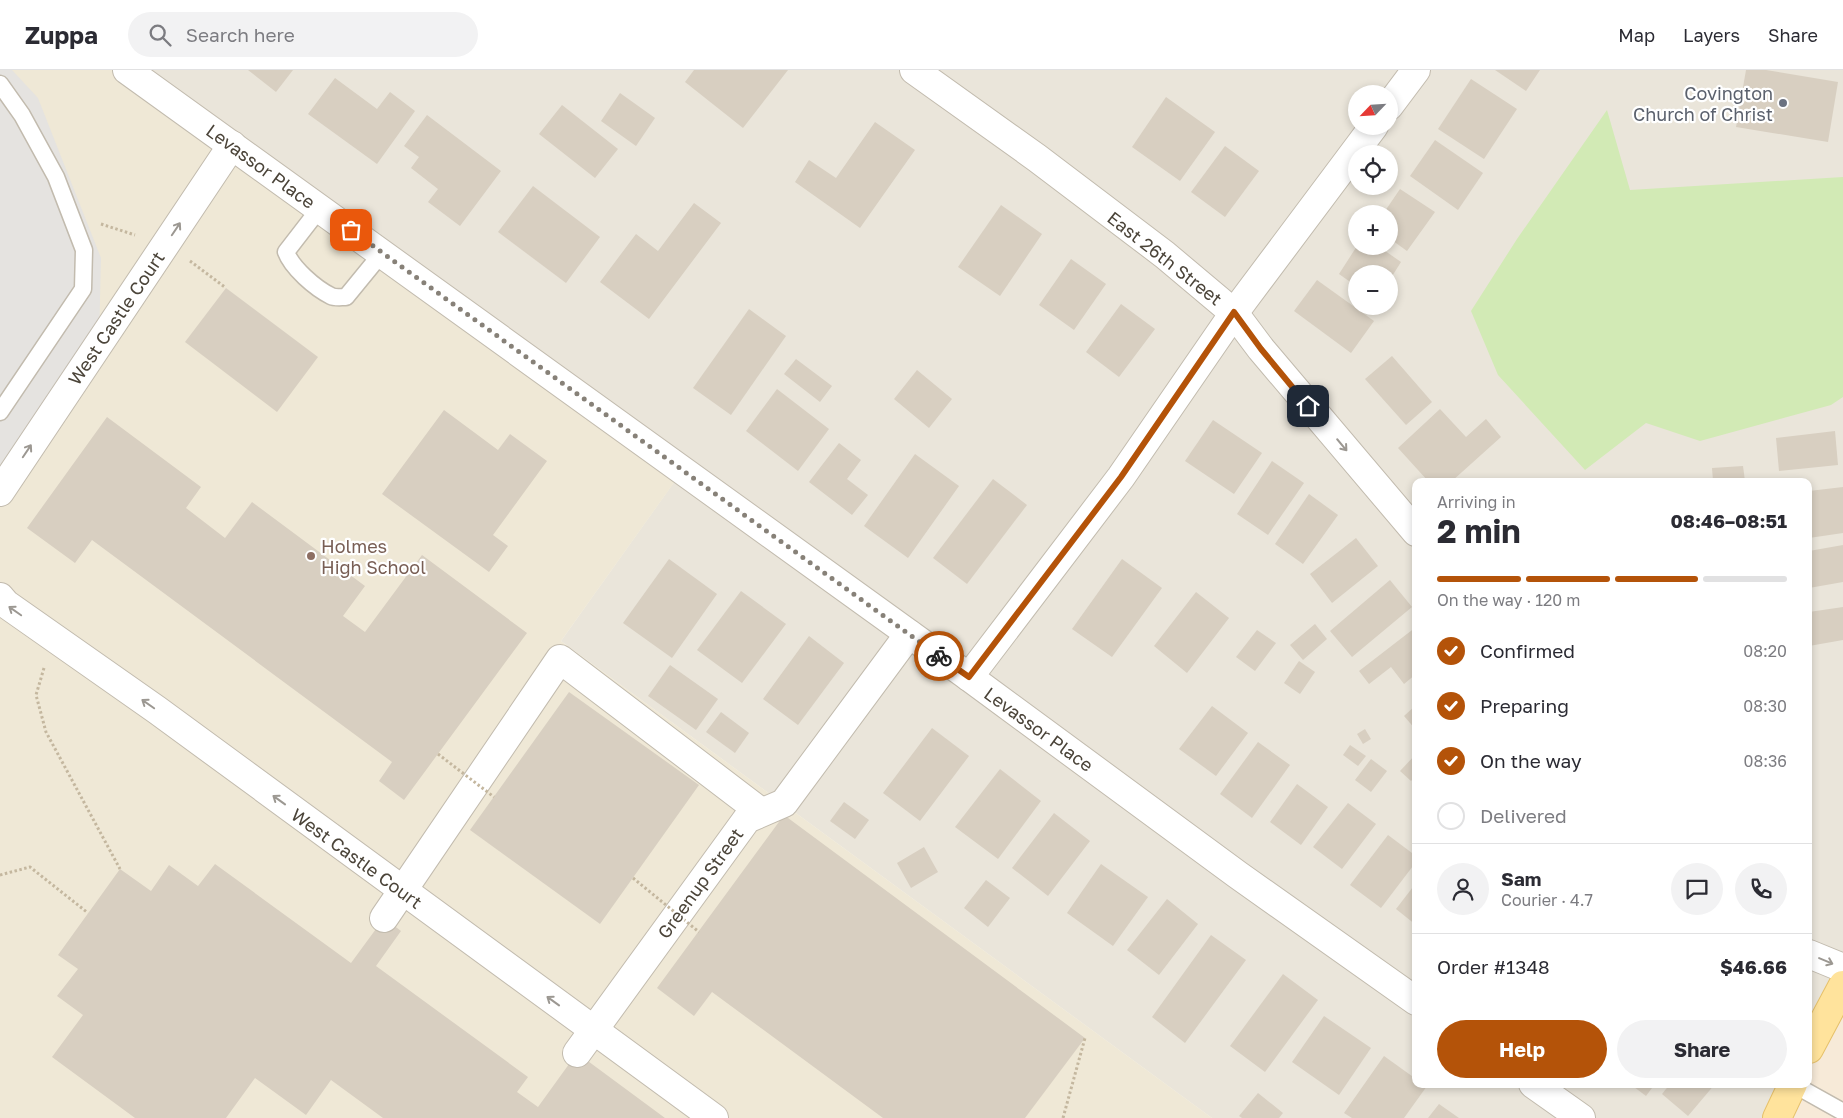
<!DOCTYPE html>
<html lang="en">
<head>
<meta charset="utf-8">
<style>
  :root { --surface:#fff; --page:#f2f2f3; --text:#2b2b33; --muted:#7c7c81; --line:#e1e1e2; --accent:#b45309 }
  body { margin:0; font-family:"Golos Text",sans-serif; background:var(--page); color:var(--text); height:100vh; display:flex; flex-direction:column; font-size:19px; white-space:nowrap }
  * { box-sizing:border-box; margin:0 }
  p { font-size:16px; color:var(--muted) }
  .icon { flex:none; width:28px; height:28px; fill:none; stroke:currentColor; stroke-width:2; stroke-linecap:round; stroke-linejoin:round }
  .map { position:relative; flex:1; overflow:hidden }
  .details { position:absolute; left:1412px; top:408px; width:400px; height:610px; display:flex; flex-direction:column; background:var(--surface); border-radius:10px; box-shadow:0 2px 8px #0003 }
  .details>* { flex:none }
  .needle { width:32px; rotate:245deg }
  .tools { position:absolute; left:1348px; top:15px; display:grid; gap:10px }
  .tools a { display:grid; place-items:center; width:50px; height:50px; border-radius:50%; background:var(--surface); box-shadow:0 2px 8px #0003; font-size:25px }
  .pin { position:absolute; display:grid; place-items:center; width:42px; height:42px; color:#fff; margin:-21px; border-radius:10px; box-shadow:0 2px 8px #0006 }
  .courier { position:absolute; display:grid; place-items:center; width:50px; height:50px; margin:-25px; border:4px solid #b45309; border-radius:50%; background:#fff; color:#222; box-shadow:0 1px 6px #0007 }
  .overview em { font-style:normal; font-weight:700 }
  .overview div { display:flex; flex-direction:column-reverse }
  .overview { display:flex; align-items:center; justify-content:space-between; height:85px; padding:0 25px }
  h1 { font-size:32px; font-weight:700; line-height:38px }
  .bar { display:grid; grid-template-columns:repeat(4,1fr); gap:8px 5px; align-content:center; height:60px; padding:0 25px }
  .bar i { height:6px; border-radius:4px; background:var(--line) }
  .bar .selected { background:var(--accent) }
  .bar p { grid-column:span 4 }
  .line { display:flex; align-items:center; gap:12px; padding:0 25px; border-top:1px solid var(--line) }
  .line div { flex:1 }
  .round { display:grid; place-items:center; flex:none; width:52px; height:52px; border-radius:26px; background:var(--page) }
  ol { padding:0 25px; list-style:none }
  li { display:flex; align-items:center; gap:15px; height:55px }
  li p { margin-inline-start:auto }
  li .icon { padding:5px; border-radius:50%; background:var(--accent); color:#fff; stroke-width:4 }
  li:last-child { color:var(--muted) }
  li i { width:28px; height:28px; border:2px solid var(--line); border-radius:50% }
  .primary-button { display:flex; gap:10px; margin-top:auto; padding:10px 25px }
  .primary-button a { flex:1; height:58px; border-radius:30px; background:var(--accent); color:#fff; font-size:20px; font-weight:700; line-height:58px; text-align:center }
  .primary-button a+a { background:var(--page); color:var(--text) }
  header { display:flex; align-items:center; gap:30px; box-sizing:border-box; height:70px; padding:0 25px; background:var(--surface); border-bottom:1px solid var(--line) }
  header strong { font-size:24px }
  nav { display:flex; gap:28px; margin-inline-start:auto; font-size:18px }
  .search { width:350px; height:45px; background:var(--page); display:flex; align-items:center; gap:12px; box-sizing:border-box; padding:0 18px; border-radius:28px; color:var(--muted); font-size:19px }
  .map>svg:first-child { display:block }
  .residential { fill:#eae5da; fill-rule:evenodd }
  .commercial { fill:#f7ead8 }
  .education { fill:#efe8d6 }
  .green { fill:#d2eab5 }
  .parking { fill:#e5e3e0 }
  .building { fill:#d8cfc1 }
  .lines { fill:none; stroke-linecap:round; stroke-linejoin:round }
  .lane-casing { stroke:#c2bbae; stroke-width:19 }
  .street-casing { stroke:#c2bbae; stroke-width:30 }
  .primary-casing { stroke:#e6c16a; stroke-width:30 }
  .path { stroke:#c4b79f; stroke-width:3; stroke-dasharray:2.5 2.5; stroke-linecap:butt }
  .lane { stroke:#fff; stroke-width:16 }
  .street { stroke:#fff; stroke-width:28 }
  .primary { stroke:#ffe39c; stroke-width:28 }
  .path-bridge { stroke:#c4b79f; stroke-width:3; stroke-dasharray:2.5 2.5; stroke-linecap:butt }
  .oneway { stroke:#9c9892 }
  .done { stroke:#878178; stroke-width:5; stroke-dasharray:0 9 }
  .route { stroke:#b45309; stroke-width:6 }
  .worship-dot { fill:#6b7280; stroke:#fff; stroke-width:2 }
  .education-dot { fill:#8d6e63; stroke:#fff; stroke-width:2 }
  .labels { text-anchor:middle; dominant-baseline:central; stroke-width:4.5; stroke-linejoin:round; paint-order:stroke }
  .worship-label { font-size:18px; fill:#5b616d; stroke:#fff; text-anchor:end }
  .street-label { font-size:18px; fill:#4b4439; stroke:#fff }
  .education-label { font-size:18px; fill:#785e54; stroke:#fff; text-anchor:start }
</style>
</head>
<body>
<header>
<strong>Zuppa</strong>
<div class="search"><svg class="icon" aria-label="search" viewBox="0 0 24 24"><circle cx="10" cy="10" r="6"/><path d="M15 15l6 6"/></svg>Search here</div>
<nav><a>Map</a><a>Layers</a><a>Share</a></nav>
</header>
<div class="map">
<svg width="1843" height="1048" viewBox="0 0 1843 1048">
  <rect width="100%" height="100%" fill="#f6f3ec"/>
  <path class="residential" d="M 127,0 L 1843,0 L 1843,915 L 1809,979 L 1809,411 L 1416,411 L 1416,1014 L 1793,1014 L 1777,1048 L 1212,1048 L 561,571 L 682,401 ZM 1356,24 L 1389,24 L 1389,56 L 1356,56 ZM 1356,84 L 1389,84 L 1389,116 L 1356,116 ZM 1356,144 L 1389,144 L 1389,176 L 1356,176 ZM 1356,204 L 1389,204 L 1389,236 L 1356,236 Z"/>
  <polygon class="commercial" points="1843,915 1843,1048 1777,1048 1809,1014 1809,979"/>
  <polygon class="education" points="0,0 127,0 683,400 561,571 1212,1048 0,1048"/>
  <polygon class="green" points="1607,40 1630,120 1843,107 1843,327 1831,335 1700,371 1646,353 1585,400 1498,305 1471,241 1517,169"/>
  <polygon class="parking" points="0,0 12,0 38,28 101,188 99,274 0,422"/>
  <g class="building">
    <polygon points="248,0 293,0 276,22"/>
    <polygon points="694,0 788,0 743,58 685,12"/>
    <polygon points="1495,0 1540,0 1526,21"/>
    <polygon points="1746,0 1766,0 1838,12 1828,72 1736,57"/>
    <polygon points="335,8 377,39 390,22 415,41 377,94 308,44"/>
    <polygon points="1471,9 1517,39 1484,89 1438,59"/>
    <polygon points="620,23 655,48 636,76 601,51"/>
    <polygon points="1166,27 1215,62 1180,111 1132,77"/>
    <polygon points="562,35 618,79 595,108 539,64"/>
    <polygon points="427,45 501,101 460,156 428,132 438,119 411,98 419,87 404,76"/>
    <polygon points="875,52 915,80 860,158 795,112 809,90 836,108"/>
    <polygon points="1435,70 1483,103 1458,140 1410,106"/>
    <polygon points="1225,76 1259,101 1225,147 1191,122"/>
    <polygon points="533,116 600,167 566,213 498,162"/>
    <polygon points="1400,119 1435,142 1407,181 1389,168 1389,144 1383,144"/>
    <polygon points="694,133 721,153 649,249 600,212 636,164 658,181"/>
    <polygon points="1001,135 1042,164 1000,226 958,197"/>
    <polygon points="1357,176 1378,176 1401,192 1389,211 1389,204 1356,204 1356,216 1339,204"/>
    <polygon points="1071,189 1106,214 1074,260 1039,235"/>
    <polygon points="1317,210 1374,251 1351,283 1294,241"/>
    <polygon points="226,218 318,287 277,342 185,272"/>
    <polygon points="1121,234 1155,259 1119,307 1086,282"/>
    <polygon points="749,239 786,266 731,345 693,318"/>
    <polygon points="1392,286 1432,332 1406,355 1365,309"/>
    <polygon points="796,289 832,316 820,332 784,304"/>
    <polygon points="917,300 952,329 929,358 894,329"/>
    <polygon points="777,319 829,359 798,401 746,361"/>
    <polygon points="1440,339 1466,367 1486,349 1501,367 1452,411 1428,411 1398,378"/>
    <polygon points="444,340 498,380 510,364 547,391 493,465 508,476 489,502 382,424"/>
    <polygon points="107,347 201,417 186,438 225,468 252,432 365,516 343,546 365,562 422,485 527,563 404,730 379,711 392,692 92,470 75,493 27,458"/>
    <polygon points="1213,350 1262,383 1234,424 1185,391"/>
    <polygon points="1835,361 1838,395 1779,401 1776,368"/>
    <polygon points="839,373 861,390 847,409 868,425 852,445 809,412"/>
    <polygon points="915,384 959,416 908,488 864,456"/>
    <polygon points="1272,391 1304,413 1268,465 1237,444"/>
    <polygon points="1743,396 1745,411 1713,411 1712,398"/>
    <polygon points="993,409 1027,435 967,514 933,488"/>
    <polygon points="1843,417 1843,463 1809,468 1809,421"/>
    <polygon points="1309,424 1338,445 1303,494 1275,474"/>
    <polygon points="1356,468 1378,496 1332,533 1310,504"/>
    <polygon points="1843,475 1843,512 1809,518 1809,481"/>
    <polygon points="669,489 717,524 672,588 623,553"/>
    <polygon points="1122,489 1162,518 1112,587 1072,559"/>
    <polygon points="1390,510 1412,537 1352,587 1330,561"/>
    <polygon points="741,521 786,554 742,613 697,580"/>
    <polygon points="1196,522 1229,548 1187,603 1154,576"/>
    <polygon points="1843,537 1843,570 1809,576 1809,542"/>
    <polygon points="1315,554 1327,569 1303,590 1290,575"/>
    <polygon points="1416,557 1416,604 1404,614 1391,597 1369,614 1359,601"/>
    <polygon points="1257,560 1276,573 1255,601 1236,587"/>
    <polygon points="809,566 844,593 798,655 763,629"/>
    <polygon points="1299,591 1315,602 1300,624 1284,613"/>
    <polygon points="670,595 718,629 696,660 648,626"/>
    <polygon points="569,622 699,715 600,854 470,760"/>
    <polygon points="1416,635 1416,660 1404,646"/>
    <polygon points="1212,636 1248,663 1216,706 1179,679"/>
    <polygon points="721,642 749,663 735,683 706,662"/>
    <polygon points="932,658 969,686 920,751 883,723"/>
    <polygon points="1365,659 1371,669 1363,674 1357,664"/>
    <polygon points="1258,672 1290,695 1252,748 1220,724"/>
    <polygon points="1350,675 1366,686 1358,696 1343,685"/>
    <polygon points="1416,684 1416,706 1411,711 1400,701"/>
    <polygon points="1371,689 1387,701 1371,722 1355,710"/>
    <polygon points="1000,699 1041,731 998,789 955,757"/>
    <polygon points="1297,714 1328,737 1301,775 1270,752"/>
    <polygon points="844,732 869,750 855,769 830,751"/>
    <polygon points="1348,733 1376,754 1342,799 1313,777"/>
    <polygon points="1054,743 1090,771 1048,826 1012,798"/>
    <polygon points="784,745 1085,968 1025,1048 883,1048 712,922 694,946 657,918"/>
    <polygon points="1388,765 1416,786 1416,792 1381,838 1350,815"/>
    <polygon points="924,777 938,802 911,818 897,793"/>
    <polygon points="215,794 351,893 384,848 401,861 376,896 528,1007 517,1022 538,1037 577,983 665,1048 383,1048 331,1010 306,1045 255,1008 226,1048 135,1048 52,987 83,945 57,926 78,899 58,885 120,799 151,821 169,795 198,816"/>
    <polygon points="1101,794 1148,827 1113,876 1067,843"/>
    <polygon points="986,810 1010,828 988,857 964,838"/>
    <polygon points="1416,813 1416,855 1396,839"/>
    <polygon points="1167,829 1198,854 1159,905 1127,880"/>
    <polygon points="1211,865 1246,890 1185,973 1152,947"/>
    <polygon points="1283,904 1318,930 1265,1002 1230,976"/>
    <polygon points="1324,946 1371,978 1339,1025 1292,992"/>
    <polygon points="1384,986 1416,1009 1416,1014 1427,1016 1404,1048 1352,1048 1344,1043"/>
    <polygon points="1630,1014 1655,1014 1646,1026"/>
    <polygon points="1670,1014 1715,1014 1688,1046 1662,1024"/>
    <polygon points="1258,1023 1283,1043 1279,1048 1242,1048 1239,1046"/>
    <polygon points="1439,1034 1459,1048 1428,1048"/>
  </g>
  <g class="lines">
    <g class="lane-casing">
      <g id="lane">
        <polyline points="0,14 22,45 56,107 84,180 83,219 0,342"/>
        <path d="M 320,138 L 286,182 C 292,198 315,218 331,226 C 335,228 341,227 346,227 L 382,183"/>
        <polyline points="1793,1014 1843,1042"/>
      </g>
    </g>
    <g class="street-casing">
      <g id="street">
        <polyline points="127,0 969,607 1238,805 1416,931"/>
        <polyline points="914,0 1037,88 1165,185 1234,243 1261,279 1416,462"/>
        <polyline points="1389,36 1416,0"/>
        <polyline points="0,422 232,75"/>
        <polyline points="0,527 6,534 157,640 714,1048"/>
        <polyline points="969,607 1121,407 1234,243 1374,56"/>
        <polyline points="384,848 560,589 761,742"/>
        <polyline points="1809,884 1843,898"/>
        <polyline points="577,983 747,749 784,733 909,564"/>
        <polyline points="1533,1014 1581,1048"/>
      </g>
    </g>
    <g class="primary-casing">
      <g id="primary">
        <polyline points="1809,979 1843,915"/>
        <polyline points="1777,1048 1793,1014"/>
      </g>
    </g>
    <g class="path">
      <polyline points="101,154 135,165"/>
      <polyline points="190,191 226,218"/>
      <polyline points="44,598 36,625 46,662 120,799"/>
      <polyline points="0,805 30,797 88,843"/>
      <polyline points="1063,1048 1085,968"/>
    </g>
    <use href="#lane" class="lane"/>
    <use href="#street" class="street"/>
    <use href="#primary" class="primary"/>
    <g class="path-bridge">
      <polyline points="438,684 494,727"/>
      <polyline points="633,808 699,862"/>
    </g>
  </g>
  <defs><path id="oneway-shaft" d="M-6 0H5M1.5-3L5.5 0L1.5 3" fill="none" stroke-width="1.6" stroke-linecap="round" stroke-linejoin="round" transform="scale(1.25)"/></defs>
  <g class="oneway">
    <use href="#oneway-shaft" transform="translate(176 159) rotate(-56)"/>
    <use href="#oneway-shaft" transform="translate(1342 375) rotate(50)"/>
    <use href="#oneway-shaft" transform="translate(27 381) rotate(-56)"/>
    <use href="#oneway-shaft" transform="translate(15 541) rotate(-145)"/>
    <use href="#oneway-shaft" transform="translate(148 634) rotate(-145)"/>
    <use href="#oneway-shaft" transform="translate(279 730) rotate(-144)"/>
    <use href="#oneway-shaft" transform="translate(1826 891) rotate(23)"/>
    <use href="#oneway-shaft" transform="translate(553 931) rotate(-144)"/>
  </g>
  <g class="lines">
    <polyline class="done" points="351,160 939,586"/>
    <polyline class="route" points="939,586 969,607 1121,407 1234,242 1261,279 1308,336"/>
  </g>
  <circle class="worship-dot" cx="1783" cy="33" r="5"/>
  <circle class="education-dot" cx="311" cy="486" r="5"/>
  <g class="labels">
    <g class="worship-label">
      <text x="1773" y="23">Covington<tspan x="1773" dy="21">Church of Christ</tspan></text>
    </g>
    <g class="street-label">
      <text transform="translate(261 96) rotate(36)">Levassor Place</text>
      <text transform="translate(1165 188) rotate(38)">East 26th Street</text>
      <text transform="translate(116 248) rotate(-56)">West Castle Court</text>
      <text transform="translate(1039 659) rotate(36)">Levassor Place</text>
      <text transform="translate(357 788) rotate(36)">West Castle Court</text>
      <text transform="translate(700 813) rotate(-54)">Greenup Street</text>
    </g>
    <g class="education-label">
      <text x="321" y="476">Holmes<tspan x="321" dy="21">High School</tspan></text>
    </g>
  </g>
</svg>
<div class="tools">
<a><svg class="needle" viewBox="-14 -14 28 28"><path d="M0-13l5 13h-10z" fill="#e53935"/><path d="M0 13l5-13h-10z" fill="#7c7c81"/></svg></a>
<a><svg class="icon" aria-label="locate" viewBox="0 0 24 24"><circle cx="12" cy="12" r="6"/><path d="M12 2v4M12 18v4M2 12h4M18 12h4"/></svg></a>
<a>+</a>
<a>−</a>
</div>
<div class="pin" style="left:351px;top:160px;background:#ea580c"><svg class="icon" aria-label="bag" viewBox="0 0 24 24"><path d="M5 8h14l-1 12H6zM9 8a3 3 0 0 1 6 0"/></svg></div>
<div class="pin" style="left:1308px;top:336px;background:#1f2937"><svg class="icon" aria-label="home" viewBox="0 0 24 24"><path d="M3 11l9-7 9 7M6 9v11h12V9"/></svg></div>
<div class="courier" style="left:939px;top:586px"><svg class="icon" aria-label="bike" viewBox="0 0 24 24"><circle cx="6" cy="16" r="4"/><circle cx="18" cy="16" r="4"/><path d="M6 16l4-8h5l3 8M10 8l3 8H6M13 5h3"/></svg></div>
<section class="details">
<div class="overview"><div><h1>2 min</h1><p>Arriving in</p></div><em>08:46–08:51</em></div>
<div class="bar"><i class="selected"></i><i class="selected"></i><i class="selected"></i><i></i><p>On the way · 120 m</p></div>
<ol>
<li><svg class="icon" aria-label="check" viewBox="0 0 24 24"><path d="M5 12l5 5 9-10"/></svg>Confirmed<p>08:20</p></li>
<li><svg class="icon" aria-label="check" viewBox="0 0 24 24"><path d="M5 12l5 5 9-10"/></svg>Preparing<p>08:30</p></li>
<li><svg class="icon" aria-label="check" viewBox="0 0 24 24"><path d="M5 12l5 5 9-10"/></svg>On the way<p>08:36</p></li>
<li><i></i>Delivered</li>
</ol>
<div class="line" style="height:90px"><a class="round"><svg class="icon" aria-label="person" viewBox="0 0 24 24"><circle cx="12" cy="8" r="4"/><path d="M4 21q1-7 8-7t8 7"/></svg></a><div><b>Sam</b><p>Courier · 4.7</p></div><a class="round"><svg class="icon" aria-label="chat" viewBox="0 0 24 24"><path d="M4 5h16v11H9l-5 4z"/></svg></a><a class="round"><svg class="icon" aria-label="phone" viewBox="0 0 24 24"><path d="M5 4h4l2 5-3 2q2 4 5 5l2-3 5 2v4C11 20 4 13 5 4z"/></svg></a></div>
<div class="line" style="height:65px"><div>Order #1348</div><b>$46.66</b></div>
<div class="primary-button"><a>Help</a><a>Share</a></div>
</section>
</div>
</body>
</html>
